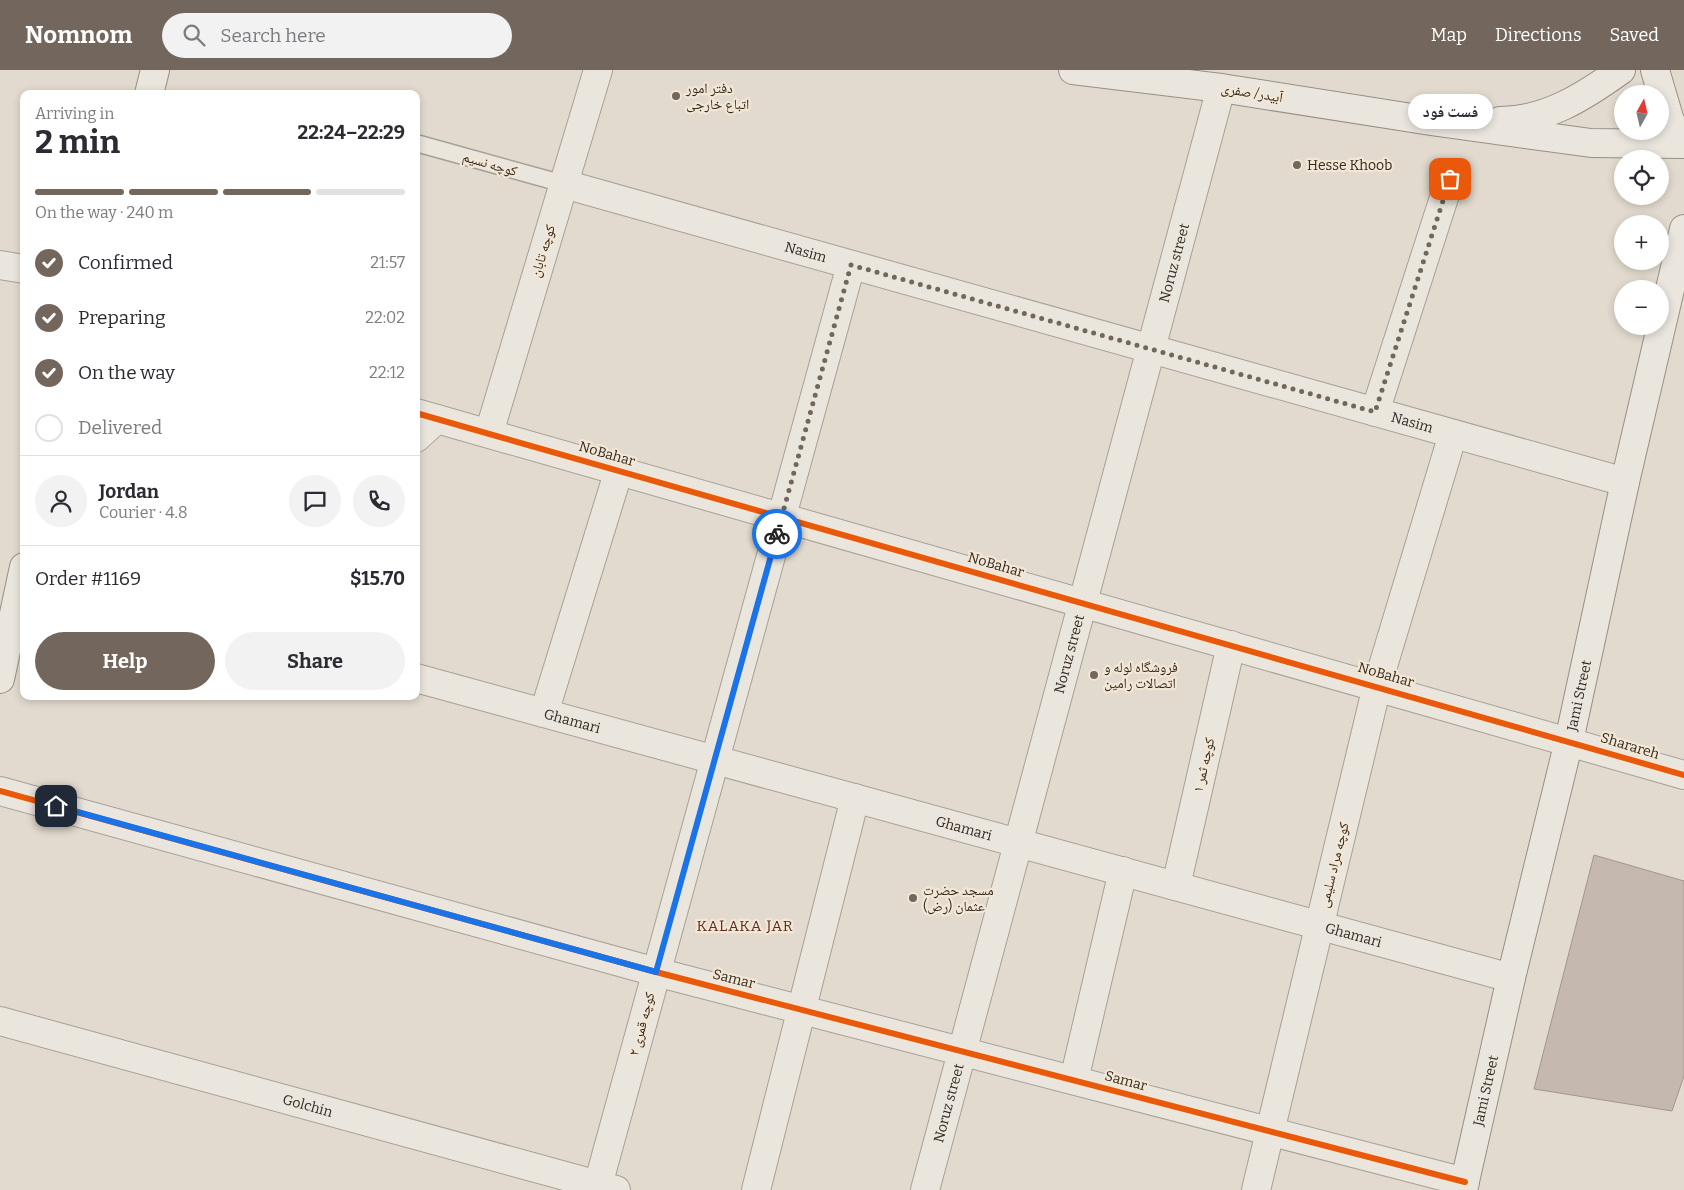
<!DOCTYPE html>
<html lang="en">
<head>
<meta charset="utf-8">
<style>
  :root { --surface:#fff; --page:#f2f2f3; --text:#2b2b33; --muted:#7c7c81; --line:#e1e1e2; --accent:#72665d }
  body { margin:0; font-family:Bitter,"Noto Naskh Arabic",serif; background:var(--page); color:var(--text); height:100vh; display:flex; flex-direction:column; font-size:19px; white-space:nowrap }
  * { box-sizing:border-box; margin:0 }
  p { font-size:16px; color:var(--muted) }
  .icon { flex:none; width:28px; height:28px; fill:none; stroke:currentColor; stroke-width:2; stroke-linecap:round; stroke-linejoin:round }
  .map { position:relative; flex:1; overflow:hidden }
  .details { position:absolute; left:20px; top:20px; width:400px; height:610px; display:flex; flex-direction:column; background:var(--surface); border-radius:10px; box-shadow:0 2px 8px #0003 }
  .details>* { flex:none }
  .needle { width:32px; rotate:8deg }
  .controls { position:absolute; left:1614px; top:15px; display:grid; gap:10px }
  .controls a { display:grid; place-items:center; width:55px; height:55px; border-radius:50%; background:var(--surface); box-shadow:0 2px 8px #0003; font-size:25px }
  .pin { position:absolute; display:grid; place-items:center; width:42px; height:42px; color:#fff; margin:-21px; border-radius:10px; box-shadow:0 2px 8px #0006 }
  .courier { position:absolute; display:grid; place-items:center; width:50px; height:50px; margin:-25px; border:4px solid #1a73e8; border-radius:50%; background:#fff; color:#222; box-shadow:0 1px 6px #0007 }
  .bubble { position:absolute; height:35px; border-radius:18px; background:var(--surface); box-shadow:0 2px 8px #0003; font-size:16px; font-weight:700; line-height:35px; text-align:center }
  .summary em { font-style:normal; font-weight:700 }
  .summary div { display:flex; flex-direction:column-reverse }
  .summary { display:flex; align-items:center; justify-content:space-between; height:85px; padding:0 15px }
  h1 { font-size:32px; font-weight:700; line-height:38px }
  .bar { display:grid; grid-template-columns:repeat(4,1fr); gap:8px 5px; align-content:center; height:60px; padding:0 15px }
  .bar i { height:6px; border-radius:4px; background:var(--line) }
  .bar .on { background:var(--accent) }
  .bar p { grid-column:span 4 }
  .line { display:flex; align-items:center; gap:12px; padding:0 15px; border-top:1px solid var(--line) }
  .line div { flex:1 }
  .round { display:grid; place-items:center; flex:none; width:52px; height:52px; border-radius:26px; background:var(--page) }
  ol { padding:0 15px; list-style:none }
  li { display:flex; align-items:center; gap:15px; height:55px }
  li p { margin-inline-start:auto }
  li .icon { padding:5px; border-radius:50%; background:var(--accent); color:#fff; stroke-width:4 }
  li:last-child { color:var(--muted) }
  li i { width:28px; height:28px; border:2px solid var(--line); border-radius:50% }
  .action { display:flex; gap:10px; margin-top:auto; padding:10px 15px }
  .action a { flex:1; height:58px; border-radius:30px; background:var(--accent); color:#fff; font-size:20px; font-weight:700; line-height:58px; text-align:center }
  .action a+a { background:var(--page); color:var(--text) }
  header { display:flex; align-items:center; gap:30px; box-sizing:border-box; height:70px; padding:0 25px; background:var(--accent); color:#fff }
  header strong { font-size:24px }
  nav { display:flex; gap:28px; margin-inline-start:auto; font-size:18px }
  .search { width:350px; height:45px; background:var(--page); display:flex; align-items:center; gap:12px; box-sizing:border-box; padding:0 18px; border-radius:28px; color:var(--muted); font-size:19px }
  .map>svg:first-child { display:block }
  .building { fill:#c5b9af; stroke:#a2968e }
  .lines { fill:none; stroke-linecap:round; stroke-linejoin:round }
  .lane-casing { stroke:#a7a096; stroke-width:19 }
  .street-casing { stroke:#a7a096; stroke-width:30 }
  .secondary-casing { stroke:#978f87; stroke-width:30 }
  .lane { stroke:#eae6de; stroke-width:16 }
  .street { stroke:#eae6de; stroke-width:28 }
  .secondary { stroke:#eae6de; stroke-width:28 }
  .cycleway-casing { stroke:#f2e7d5; stroke-width:9 }
  .cycleway { stroke:#e8590c; stroke-width:6 }
  .done { stroke:#72665d; stroke-width:5; stroke-dasharray:0 9 }
  .route { stroke:#1a73e8; stroke-width:6 }
  .poi-dot { fill:#72665d; stroke:#f2e7d5; stroke-width:2 }
  .labels { text-anchor:middle; dominant-baseline:central; stroke-width:4.5; stroke-linejoin:round; paint-order:stroke }
  .poi-label { font-size:14px; fill:#352820; stroke:#f2e7d5; text-anchor:start }
  .street-label { font-size:14px; fill:#352820; stroke:#f2e7d5 }
  .neighbourhood-label { font-size:15px; letter-spacing:1px; fill:#5d2b23; stroke:#f2e7d5 }
</style>
</head>
<body>
<header>
<strong>Nomnom</strong>
<div class="search"><svg class="icon" aria-label="search" viewBox="0 0 24 24"><circle cx="10" cy="10" r="6"/><path d="M15 15l6 6"/></svg>Search here</div>
<nav><a>Map</a><a>Directions</a><a>Saved</a></nav>
</header>
<div class="map">
<svg width="1684" height="1120" viewBox="0 0 1684 1120">
  <rect width="100%" height="100%" fill="#e2dace"/>
  <polygon class="building" points="1594,785 1684,811 1684,1006 1672,1041 1534,1019"/>
  <g class="lines">
    <g class="lane-casing">
      <polyline id="lane" points="416,73 564,114"/>
    </g>
    <g class="street-casing">
      <g id="street">
        <path id="s1" d="M 564,114 L 1625,412"/>
        <polyline points="0,195 24,199"/>
        <polyline points="1375,342 1450,109"/>
        <polyline points="416,343 1684,705"/>
        <polyline points="489,363 598,0"/>
        <polyline points="416,368 437,349"/>
        <path id="s2" d="M 416,608 L 1511,908"/>
        <polyline points="544,643 619,400"/>
        <polyline points="0,721 656,902 1465,1112"/>
        <polyline points="1176,816 1231,575"/>
        <path id="s3" d="M 0,951 L 616,1120"/>
        <polyline points="1074,1010 1123,801"/>
        <polyline points="598,1115 851,195"/>
        <polyline points="756,1120 855,728"/>
        <path id="s4" d="M 925,1120 L 1221,18"/>
        <polyline points="1256,1120 1377,616 1453,364"/>
      </g>
    </g>
    <g class="secondary-casing">
      <g id="secondary">
        <polyline points="1073,0 1221,18 1431,51 1591,73 1684,74"/>
        <polyline points="1655,0 1670,51 1684,71"/>
        <polyline points="149,24 155,0"/>
        <path d="M 1500,51 C 1546,51 1585,26 1621,0"/>
        <polyline points="0,609 24,497"/>
        <path id="s5" d="M 1463,1120 L 1511,908 L 1569,671 L 1625,412 L 1684,159"/>
      </g>
    </g>
    <use href="#lane" class="lane"/>
    <use href="#street" class="street"/>
    <use href="#secondary" class="secondary"/>
    <g class="cycleway-casing">
      <g id="cycleway">
        <polyline points="416,343 1684,705"/>
        <polyline points="0,721 656,902 1465,1112"/>
      </g>
    </g>
    <use href="#cycleway" class="cycleway"/>
  </g>
  <g class="lines">
    <polyline class="done" points="777,464 851,195 1375,342 1450,109"/>
    <polyline class="route" points="56,736 656,902 777,464"/>
  </g>
  <g class="poi-dot">
    <circle cx="676" cy="26" r="5"/>
    <circle cx="1297" cy="95" r="5"/>
    <circle cx="1094" cy="605" r="5"/>
    <circle cx="913" cy="828" r="5"/>
  </g>
  <g class="labels">
    <g class="poi-label">
      <text x="686" y="18">دفتر امور<tspan x="686" dy="16">اتباع خارجی</tspan></text>
      <text x="1307" y="95">Hesse Khoob</text>
      <text x="1104" y="597">فروشگاه لوله و<tspan x="1104" dy="16">اتصالات رامین</tspan></text>
      <text x="923" y="820">مسجد حضرت<tspan x="923" dy="16">عثمان (رض)</tspan></text>
    </g>
    <g class="street-label">
      <text transform="translate(1252 23) rotate(9)">آبیدر/ صفری</text>
      <text transform="translate(490 94) rotate(16)">کوچه نسیم</text>
      <text transform="translate(543 181) rotate(-73)">کوچه تابان</text>
      <text stroke="none"><textPath href="#s1" startOffset="251">Nasim</textPath></text>
      <text stroke="none"><textPath href="#s4" startOffset="960">Noruz street</textPath></text>
      <text stroke="none"><textPath href="#s1" startOffset="881">Nasim</textPath></text>
      <text transform="translate(607 384) rotate(16)">NoBahar</text>
      <text transform="translate(996 495) rotate(16)">NoBahar</text>
      <text stroke="none"><textPath href="#s4" startOffset="555">Noruz street</textPath></text>
      <text transform="translate(1386 605) rotate(16)">NoBahar</text>
      <text stroke="none"><textPath href="#s5" startOffset="508">Jami Street</textPath></text>
      <text stroke="none"><textPath href="#s2" startOffset="162">Ghamari</textPath></text>
      <text transform="translate(1630 676) rotate(17)">Sharareh</text>
      <text transform="translate(1204 695) rotate(-77)">کوچه ثمر ۱</text>
      <text stroke="none"><textPath href="#s2" startOffset="568">Ghamari</textPath></text>
      <text transform="translate(1334 795) rotate(-76)">کوچه مراد سلیمی</text>
      <text stroke="none"><textPath href="#s2" startOffset="972">Ghamari</textPath></text>
      <text transform="translate(734 909) rotate(14)">Samar</text>
      <text transform="translate(642 954) rotate(-75)">کوچه قمری ۲</text>
      <text transform="translate(1126 1011) rotate(15)">Samar</text>
      <text stroke="none"><textPath href="#s5" startOffset="102">Jami Street</textPath></text>
      <text stroke="none"><textPath href="#s4" startOffset="90">Noruz street</textPath></text>
      <text stroke="none"><textPath href="#s3" startOffset="319">Golchin</textPath></text>
    </g>
    <g class="neighbourhood-label">
      <text x="745" y="856">KALAKA JAR</text>
    </g>
  </g>
</svg>
<div class="controls">
<a><svg class="needle" viewBox="-14 -14 28 28"><path d="M0-13l5 13h-10z" fill="#e53935"/><path d="M0 13l5-13h-10z" fill="#7c7c81"/></svg></a>
<a><svg class="icon" aria-label="locate" viewBox="0 0 24 24"><circle cx="12" cy="12" r="6"/><path d="M12 2v4M12 18v4M2 12h4M18 12h4"/></svg></a>
<a>+</a>
<a>−</a>
</div>
<div class="pin" style="left:1450px;top:109px;background:#ea580c"><svg class="icon" aria-label="bag" viewBox="0 0 24 24"><path d="M5 8h14l-1 12H6zM9 8a3 3 0 0 1 6 0"/></svg></div>
<div class="pin" style="left:56px;top:736px;background:#1f2937"><svg class="icon" aria-label="home" viewBox="0 0 24 24"><path d="M3 11l9-7 9 7M6 9v11h12V9"/></svg></div>
<div class="courier" style="left:777px;top:464px"><svg class="icon" aria-label="bike" viewBox="0 0 24 24"><circle cx="6" cy="16" r="4"/><circle cx="18" cy="16" r="4"/><path d="M6 16l4-8h5l3 8M10 8l3 8H6M13 5h3"/></svg></div>
<div class="bubble" style="left:1408px;top:24px;width:85px">فست فود</div>
<section class="details">
<div class="summary"><div><h1>2 min</h1><p>Arriving in</p></div><em>22:24–22:29</em></div>
<div class="bar"><i class="on"></i><i class="on"></i><i class="on"></i><i></i><p>On the way · 240 m</p></div>
<ol>
<li><svg class="icon" aria-label="check" viewBox="0 0 24 24"><path d="M5 12l5 5 9-10"/></svg>Confirmed<p>21:57</p></li>
<li><svg class="icon" aria-label="check" viewBox="0 0 24 24"><path d="M5 12l5 5 9-10"/></svg>Preparing<p>22:02</p></li>
<li><svg class="icon" aria-label="check" viewBox="0 0 24 24"><path d="M5 12l5 5 9-10"/></svg>On the way<p>22:12</p></li>
<li><i></i>Delivered</li>
</ol>
<div class="line" style="height:90px"><a class="round"><svg class="icon" aria-label="person" viewBox="0 0 24 24"><circle cx="12" cy="8" r="4"/><path d="M4 21q1-7 8-7t8 7"/></svg></a><div><b>Jordan</b><p>Courier · 4.8</p></div><a class="round"><svg class="icon" aria-label="chat" viewBox="0 0 24 24"><path d="M4 5h16v11H9l-5 4z"/></svg></a><a class="round"><svg class="icon" aria-label="phone" viewBox="0 0 24 24"><path d="M5 4h4l2 5-3 2q2 4 5 5l2-3 5 2v4C11 20 4 13 5 4z"/></svg></a></div>
<div class="line" style="height:65px"><div>Order #1169</div><b>$15.70</b></div>
<div class="action"><a>Help</a><a>Share</a></div>
</section>
</div>
</body>
</html>
